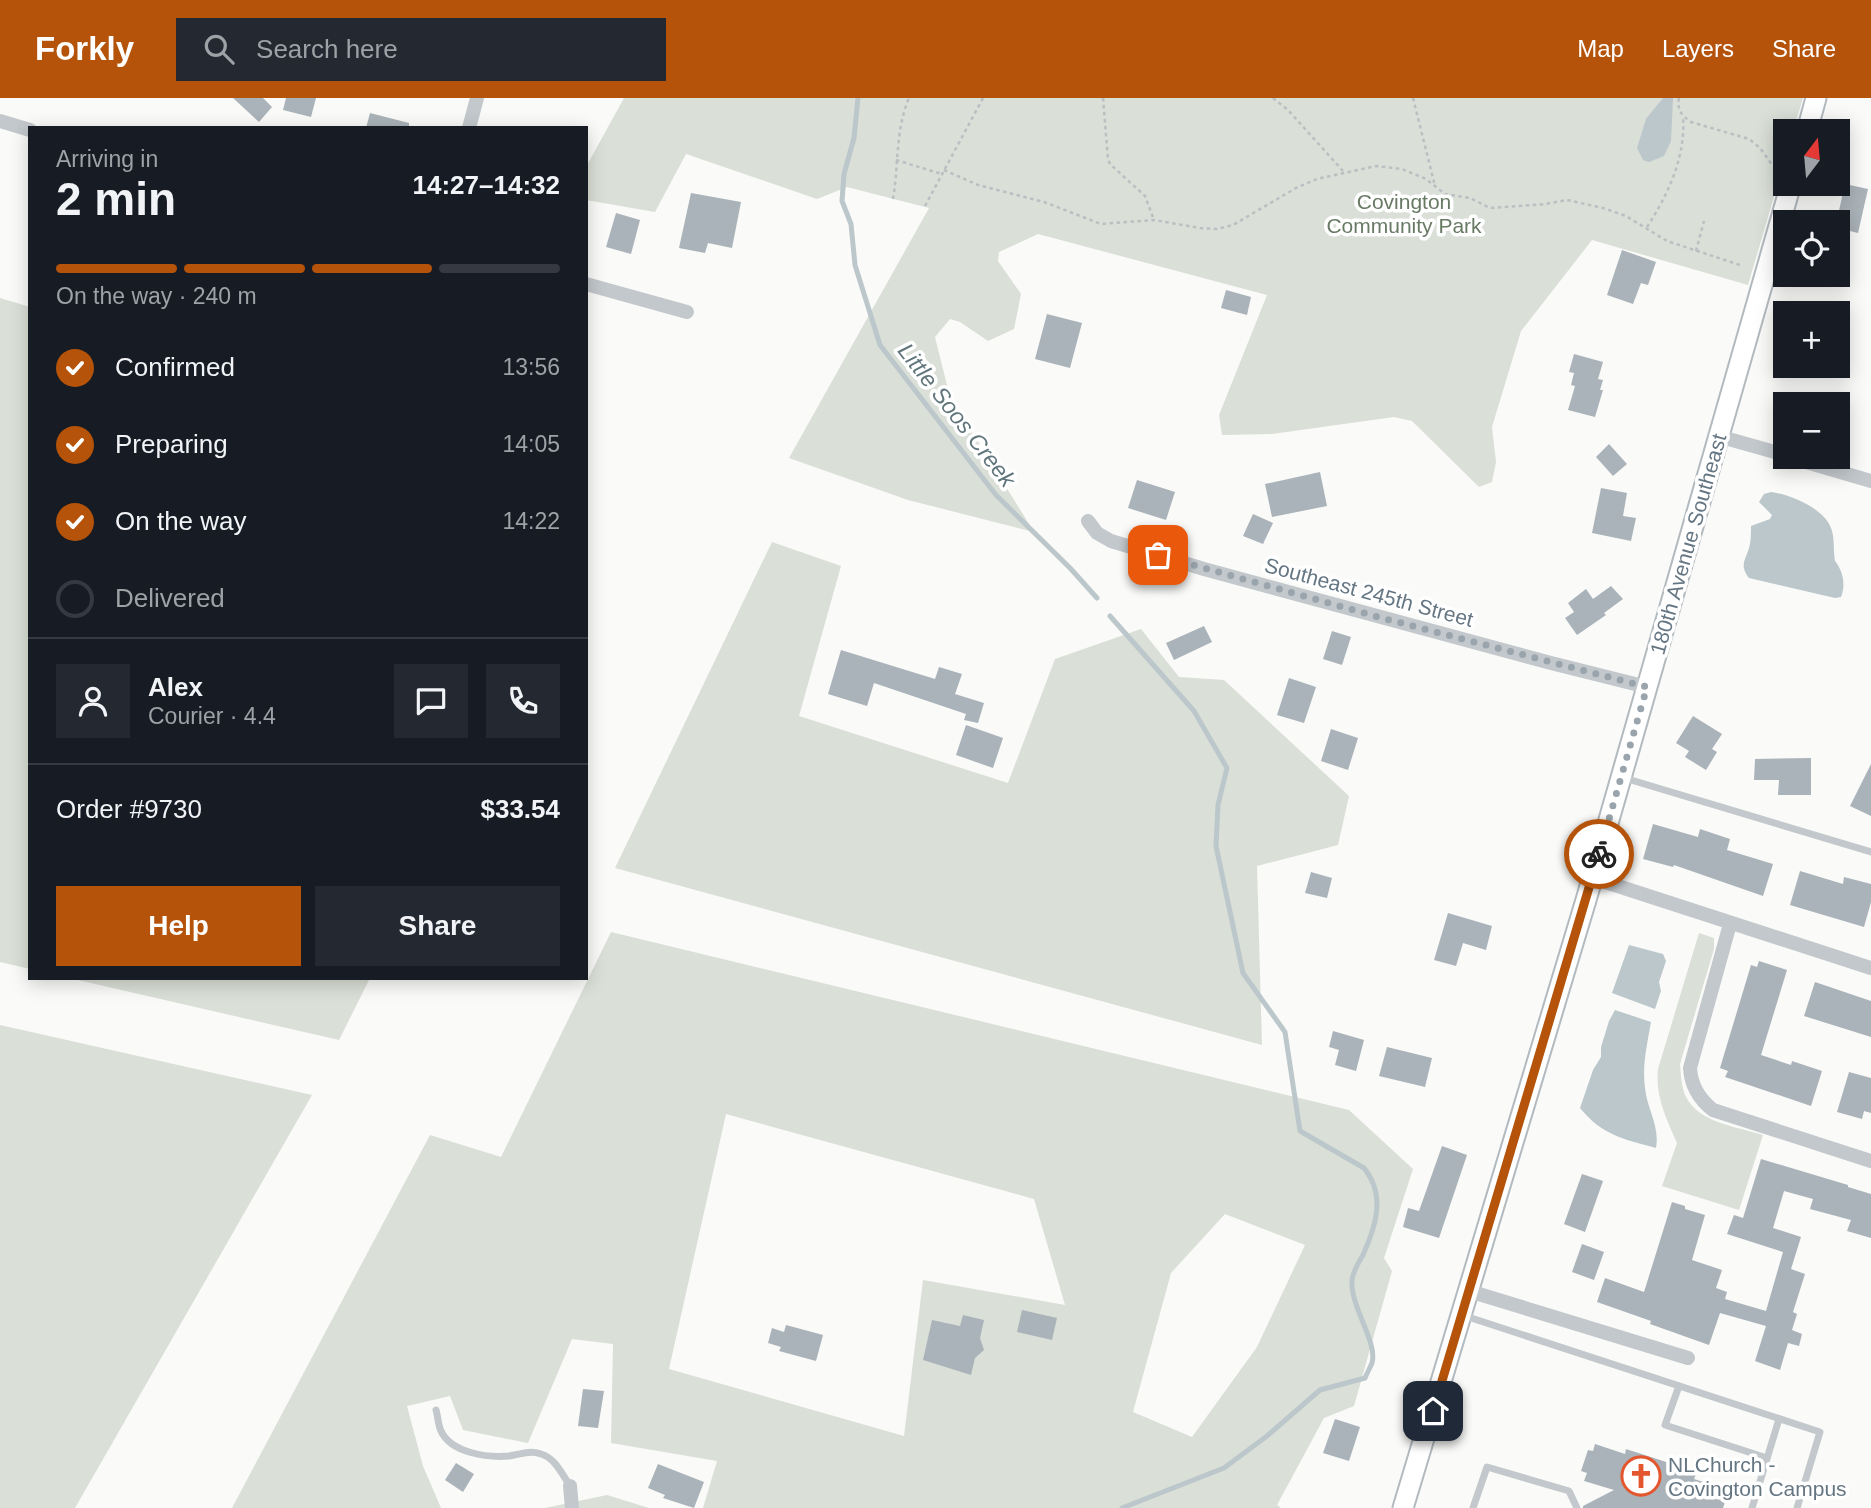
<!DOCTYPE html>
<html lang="en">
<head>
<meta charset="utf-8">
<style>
  :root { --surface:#171b24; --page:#242831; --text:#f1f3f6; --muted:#9ea1a6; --line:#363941; --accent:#b45309 }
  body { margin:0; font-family:Arial,sans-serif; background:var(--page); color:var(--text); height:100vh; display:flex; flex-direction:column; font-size:26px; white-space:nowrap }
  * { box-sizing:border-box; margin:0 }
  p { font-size:23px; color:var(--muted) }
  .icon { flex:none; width:38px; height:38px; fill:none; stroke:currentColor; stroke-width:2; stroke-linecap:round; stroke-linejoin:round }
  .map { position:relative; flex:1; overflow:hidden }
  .panel { position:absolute; left:28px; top:28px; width:560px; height:854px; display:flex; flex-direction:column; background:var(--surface); border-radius:0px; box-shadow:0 4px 18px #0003 }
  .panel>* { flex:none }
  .needle { width:46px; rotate:16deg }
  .controls { position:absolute; left:1773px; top:21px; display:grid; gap:14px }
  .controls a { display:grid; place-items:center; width:77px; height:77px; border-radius:0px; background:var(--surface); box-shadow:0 4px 18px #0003; font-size:35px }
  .pin { position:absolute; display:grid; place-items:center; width:60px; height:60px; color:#fff; margin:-30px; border-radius:14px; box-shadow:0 4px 10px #0006 }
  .courier { position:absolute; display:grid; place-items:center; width:70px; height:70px; margin:-35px; border:5px solid #b45309; border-radius:50%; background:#fff; color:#222; box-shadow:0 2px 9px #0007 }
  .summary em { font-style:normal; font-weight:800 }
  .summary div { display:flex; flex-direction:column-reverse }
  .summary { display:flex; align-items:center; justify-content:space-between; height:119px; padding:0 28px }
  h1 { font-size:46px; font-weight:800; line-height:52px }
  .bar { display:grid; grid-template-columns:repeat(4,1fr); gap:10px 7px; align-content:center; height:84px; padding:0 28px }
  .bar i { height:9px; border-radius:5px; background:var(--line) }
  .bar .on { background:var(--accent) }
  .bar p { grid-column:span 4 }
  .line { display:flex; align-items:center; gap:18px; padding:0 28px; border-top:2px solid var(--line) }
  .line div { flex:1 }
  .round { display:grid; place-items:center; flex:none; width:74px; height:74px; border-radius:0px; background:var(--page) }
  ol { padding:0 28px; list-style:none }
  li { display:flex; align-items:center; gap:21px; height:77px }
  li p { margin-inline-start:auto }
  li .icon { padding:7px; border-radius:50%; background:var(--accent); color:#fff; stroke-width:4 }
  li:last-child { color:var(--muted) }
  li i { width:38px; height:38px; border:4px solid var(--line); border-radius:50% }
  .button { display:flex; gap:14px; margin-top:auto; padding:14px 28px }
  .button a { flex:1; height:80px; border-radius:0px; background:var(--accent); color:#fff; font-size:28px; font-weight:800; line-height:80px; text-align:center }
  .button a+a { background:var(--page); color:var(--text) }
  header { display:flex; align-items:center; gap:42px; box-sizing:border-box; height:98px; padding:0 35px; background:var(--accent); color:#fff }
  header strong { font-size:33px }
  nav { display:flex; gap:38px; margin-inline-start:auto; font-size:24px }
  .search { width:490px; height:63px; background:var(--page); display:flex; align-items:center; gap:18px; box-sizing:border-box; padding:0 24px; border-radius:0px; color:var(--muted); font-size:26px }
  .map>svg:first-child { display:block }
  .green { fill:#dadfd7; fill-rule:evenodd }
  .water { fill:#bbc7cb }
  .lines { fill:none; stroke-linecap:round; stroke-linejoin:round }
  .stream { stroke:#bbc7cb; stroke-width:5 }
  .building { fill:#aab3b9 }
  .secondary-casing { stroke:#b3babf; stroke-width:23 }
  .path { stroke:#bbbfc2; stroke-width:2.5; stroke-dasharray:3.5 3.5; stroke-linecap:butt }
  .lane { stroke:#c3c8cc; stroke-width:7 }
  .street { stroke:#c3c8cc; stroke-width:14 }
  .secondary { stroke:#fff; stroke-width:19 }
  .done { stroke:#99a4ac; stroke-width:7; stroke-dasharray:0 12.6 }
  .route { stroke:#b45309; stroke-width:9 }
  .labels { text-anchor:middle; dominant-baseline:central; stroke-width:7; stroke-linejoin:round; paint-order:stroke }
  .park-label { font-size:21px; fill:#687a64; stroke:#fff }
  .street-label { font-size:21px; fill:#657683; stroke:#fff }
  .poi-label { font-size:21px; fill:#657683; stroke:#fff; text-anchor:start }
  .water-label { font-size:23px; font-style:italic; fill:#60757c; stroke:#fff }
</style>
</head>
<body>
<header>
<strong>Forkly</strong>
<div class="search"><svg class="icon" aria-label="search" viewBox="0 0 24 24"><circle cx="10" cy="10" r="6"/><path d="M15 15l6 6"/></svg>Search here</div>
<nav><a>Map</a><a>Layers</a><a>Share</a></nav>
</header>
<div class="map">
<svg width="1871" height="1410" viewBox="0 0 1871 1410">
  <rect width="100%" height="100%" fill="#fafaf8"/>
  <g class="green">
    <polygon points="624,0 1803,0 1793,33 1785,33 1785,61 1748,187 1592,142 1521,233 1492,329 1496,364 1492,384 1479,389 1412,323 1394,319 1272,336 1222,337 1219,317 1267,197 1038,136 999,154 998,163 1021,196 1014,231 988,243 960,224 950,221 935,239 950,299 1034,434 908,402 789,360 929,110 847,89 817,101 686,56 655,114 586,102 586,69"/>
    <polygon points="0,200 30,209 30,871 0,864"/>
    <polygon points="772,444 841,468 799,618 1008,685 1055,561 1141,531 1179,579 1224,582 1349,698 1338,747 1257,768 1262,947 615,770"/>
    <path d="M 611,834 L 1349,1012 L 1413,1071 L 1384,1160 L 1392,1173 L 1354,1308 L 1324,1320 L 1277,1407 L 1281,1410 L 703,1410 L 717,1363 L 611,1345 L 613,1246 L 572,1241 L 528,1345 L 463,1332 L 450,1298 L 407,1308 L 423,1368 L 441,1410 L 232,1410 L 430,1037 L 501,1059 ZM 726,1016 L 1034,1101 L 1065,1207 L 923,1182 L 904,1338 L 669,1271 ZM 1225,1116 L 1305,1147 L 1257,1249 L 1192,1339 L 1133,1314 L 1171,1175 Z"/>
    <path d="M 1699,835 L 1714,840 L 1714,851 L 1680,966 C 1681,976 1681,989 1686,999 C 1699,1025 1738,1029 1763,1037 L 1739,1112 L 1662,1088 L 1677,1045 C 1666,1020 1655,998 1658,971 Z"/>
    <polygon points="69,880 370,880 339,942"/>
    <polygon points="0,927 312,997 75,1410 0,1410"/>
    <polygon points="607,1397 649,1410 545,1410"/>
  </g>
  <g class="water">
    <polygon points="1663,0 1673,0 1671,43 1664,58 1649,64 1643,62 1637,50 1646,21"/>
    <path d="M 1771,394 C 1789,396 1824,410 1831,430 C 1835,440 1833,452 1835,463 C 1843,473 1846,487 1841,499 L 1835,500 L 1749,480 C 1738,466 1747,461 1750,446 C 1751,440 1751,434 1751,428 L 1770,421 L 1772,417 L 1759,404 L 1764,396 Z"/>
    <polygon points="1629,847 1663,856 1666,863 1659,884 1661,893 1655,911 1612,895"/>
    <path d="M 1615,912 L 1651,924 C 1647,947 1642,968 1645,990 C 1647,1011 1660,1028 1656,1050 C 1623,1041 1602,1037 1580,1010 L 1593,972 L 1601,959 L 1601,949 L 1609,923 Z"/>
  </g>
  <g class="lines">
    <g class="stream">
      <polyline points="858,0 854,40 844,76 842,103 851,126 855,167 880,247 996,397 1070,470 1097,500"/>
      <path d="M 1110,518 L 1194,613 L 1227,670 L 1218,707 L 1216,748 L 1243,875 L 1285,934 L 1300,1033 L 1364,1070 C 1386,1097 1376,1128 1363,1157 C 1359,1164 1353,1173 1352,1182 C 1350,1209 1378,1244 1372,1265 C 1370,1270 1367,1275 1365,1280 L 1320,1292 L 1267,1338 L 1224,1370 L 1122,1410"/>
    </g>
  </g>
  <g class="building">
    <polygon points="233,0 263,0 272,9 259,24"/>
    <polygon points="286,0 316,0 311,19 283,12"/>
    <polygon points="370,15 409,25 409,30 366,30"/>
    <polygon points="1845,86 1868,91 1858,135 1838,130 1838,117"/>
    <polygon points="691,95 741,104 732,150 708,145 705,155 679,150"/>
    <polygon points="616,115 640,122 631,156 606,149"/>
    <polygon points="1622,152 1656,164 1648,187 1641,185 1633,206 1607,197"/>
    <polygon points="1226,192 1251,199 1247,217 1221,210"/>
    <polygon points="1047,216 1082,225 1070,270 1035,261"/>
    <polygon points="1574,256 1603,264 1598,281 1603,282 1600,292 1603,292 1595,319 1568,312 1575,288 1571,287 1574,275 1569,274"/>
    <polygon points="1609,346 1627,366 1613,378 1596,359"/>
    <polygon points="1320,374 1327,408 1272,419 1265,386"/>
    <polygon points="1137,382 1175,394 1166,422 1128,410"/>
    <polygon points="1601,390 1627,395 1623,418 1636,420 1631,443 1592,435"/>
    <polygon points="1253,416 1273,425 1263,446 1243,438"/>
    <polygon points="1611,488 1623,501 1604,515 1606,517 1577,537 1565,520 1574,514 1568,505 1586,491 1593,501"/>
    <polygon points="1204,528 1212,544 1174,562 1166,545"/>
    <polygon points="1332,533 1351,539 1342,567 1323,561"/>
    <polygon points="841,552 935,581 939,569 962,576 955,596 984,605 978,625 964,622 966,616 874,585 867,608 828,596"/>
    <polygon points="1289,580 1316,589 1304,625 1277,617"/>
    <polygon points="1693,618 1722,636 1712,651 1717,654 1706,672 1685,659 1689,653 1676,645"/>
    <polygon points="966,627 1003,640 993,670 956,657"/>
    <polygon points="1331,631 1358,640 1348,672 1321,663"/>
    <polygon points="1811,660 1811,697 1778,697 1779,682 1754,682 1755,661"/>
    <polygon points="1871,666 1871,718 1850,708"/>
    <polygon points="1653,726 1698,739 1700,731 1730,741 1727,752 1773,766 1763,798 1674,767 1673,769 1643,761"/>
    <polygon points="1800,773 1843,786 1844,779 1871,786 1871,804 1864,829 1790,807"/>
    <polygon points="1311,774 1332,780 1327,800 1305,795"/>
    <polygon points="1448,815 1492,828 1486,852 1463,845 1456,868 1434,862"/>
    <polygon points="1759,863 1787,872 1761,957 1791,967 1792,963 1822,973 1811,1008 1725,979 1728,973 1720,970 1751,867 1757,869"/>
    <polygon points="1815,884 1871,903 1871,939 1804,918"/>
    <polygon points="1333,933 1364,942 1356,973 1335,967 1339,952 1329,949"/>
    <polygon points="1387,949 1432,960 1425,989 1379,978"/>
    <polygon points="1849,974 1871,980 1871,1015 1864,1013 1862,1021 1837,1014"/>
    <polygon points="1442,1048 1467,1057 1439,1140 1403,1129 1408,1110 1419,1113"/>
    <polygon points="1761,1061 1848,1087 1848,1089 1871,1096 1871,1140 1847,1133 1851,1122 1810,1111 1813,1101 1784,1093 1773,1130 1801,1139 1791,1171 1805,1176 1793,1214 1797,1216 1792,1232 1802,1236 1799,1248 1788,1245 1780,1272 1755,1263 1766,1228 1720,1215 1709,1247 1650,1226 1651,1223 1597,1204 1605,1180 1644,1194 1672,1104 1685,1108 1685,1111 1705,1117 1692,1162 1722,1172 1716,1190 1727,1194 1725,1201 1766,1213 1783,1154 1727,1136 1734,1117 1743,1120"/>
    <polygon points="1582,1076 1603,1083 1585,1134 1564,1126"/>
    <polygon points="1582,1146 1604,1154 1594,1182 1572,1174"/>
    <polygon points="1022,1212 1057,1220 1052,1242 1017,1234"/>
    <polygon points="963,1217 984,1222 980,1240 984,1252 975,1260 971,1277 923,1262 932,1222 960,1228"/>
    <polygon points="786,1227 823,1237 816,1263 779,1253 781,1249 768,1245 772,1230 784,1234"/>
    <polygon points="583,1291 604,1293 598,1330 578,1328"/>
    <polygon points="1335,1321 1360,1329 1349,1363 1323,1355"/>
    <polygon points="1595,1346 1625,1356 1626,1351 1697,1374 1694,1381 1729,1392 1723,1410 1583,1410 1583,1408 1614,1392 1584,1383 1587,1375 1581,1373 1588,1352 1593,1353"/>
    <polygon points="456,1365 474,1376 463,1394 445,1382"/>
    <polygon points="658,1366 704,1384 694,1410 663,1400 665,1397 648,1390"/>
  </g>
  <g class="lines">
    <g class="secondary-casing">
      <g id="secondary">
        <polyline points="1807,33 1816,0"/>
        <polyline points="1403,1410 1586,802 1791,86"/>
      </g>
    </g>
    <g class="path">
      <polyline points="1103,0 1108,61 1110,66 1145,98 1154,122"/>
      <polyline points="1273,0 1288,12 1343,73"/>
      <polyline points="1413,0 1435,88"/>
      <path d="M 1679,0 C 1677,12 1681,17 1691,24 L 1749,41 L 1760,50 L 1773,68"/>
      <polyline points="896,62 942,76"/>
      <polyline points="944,72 978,87 1044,104 1101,126 1154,122 1200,130 1217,131 1233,127 1296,90 1317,81 1376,68 1402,71 1426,81 1445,96 1470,100 1490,110 1545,106 1567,102 1603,110 1626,118 1667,143 1743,168"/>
      <path d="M 893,101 C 899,66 895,33 909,0"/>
      <polyline points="925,108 983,0"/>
      <path d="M 1647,129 C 1668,97 1686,58 1683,19"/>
      <polyline points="1696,153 1704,123"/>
    </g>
    <g class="lane">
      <polyline points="1621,679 1871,754"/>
      <polyline points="1462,1217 1820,1334 1797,1410"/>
      <polyline points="1679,1288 1665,1327 1767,1360"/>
      <path d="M 436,1312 C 438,1318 438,1327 441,1333 C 451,1355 488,1360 509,1358 C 520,1356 530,1352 541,1356 C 555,1360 562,1376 570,1388"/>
      <polyline points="1473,1410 1487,1369 1569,1393 1577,1410"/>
      <polyline points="1752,1410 1779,1321"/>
    </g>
    <g class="street">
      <polyline points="0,23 30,32"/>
      <polyline points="469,30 477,0"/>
      <polyline points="586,186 687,214"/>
      <polyline points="1718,338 1785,357"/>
      <polyline points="1789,359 1871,383"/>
      <polyline points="1088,423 1097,435 1111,443 1204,471 1551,565 1647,589"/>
      <polyline points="1593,780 1871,870"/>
      <path d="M 1730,826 L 1690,970 C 1691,988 1699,1001 1713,1012 L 1871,1063"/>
      <polyline points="1469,1193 1688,1260"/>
      <polyline points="570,1388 572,1410"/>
    </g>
    <use href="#secondary" class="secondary"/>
  </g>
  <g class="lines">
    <polyline class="done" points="1158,457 1382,520 1647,589 1599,756"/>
    <polyline class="route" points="1433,1313 1599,756"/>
  </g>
  <defs>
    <g id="church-ring" transform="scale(2.0125)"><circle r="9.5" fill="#fff" stroke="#e4572e" stroke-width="1.5"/><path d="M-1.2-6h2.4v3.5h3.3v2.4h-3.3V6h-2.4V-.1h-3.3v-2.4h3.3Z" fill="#e4572e"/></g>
  </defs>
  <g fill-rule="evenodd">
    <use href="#church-ring" x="1641" y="1378"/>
  </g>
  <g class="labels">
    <g class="park-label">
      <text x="1404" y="103">Covington<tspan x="1404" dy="24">Community Park</tspan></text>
    </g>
    <g class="street-label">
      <text transform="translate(1688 446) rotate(-74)">180th Avenue Southeast</text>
      <text transform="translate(1369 494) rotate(15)">Southeast 245th Street</text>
    </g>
    <g class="poi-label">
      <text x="1668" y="1366">NLChurch -<tspan x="1668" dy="24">Covington Campus</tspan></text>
    </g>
    <g class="water-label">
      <text transform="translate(957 317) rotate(52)">Little Soos Creek</text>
    </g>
  </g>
</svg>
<div class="controls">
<a><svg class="needle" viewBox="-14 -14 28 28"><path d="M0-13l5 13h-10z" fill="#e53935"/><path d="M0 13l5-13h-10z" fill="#9ea1a6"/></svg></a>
<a><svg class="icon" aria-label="locate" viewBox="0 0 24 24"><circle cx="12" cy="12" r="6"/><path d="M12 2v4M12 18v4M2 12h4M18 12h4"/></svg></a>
<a>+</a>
<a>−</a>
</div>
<div class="pin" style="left:1158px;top:457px;background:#ea580c"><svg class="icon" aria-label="bag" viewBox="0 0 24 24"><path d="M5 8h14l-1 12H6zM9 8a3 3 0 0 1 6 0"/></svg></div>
<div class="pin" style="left:1433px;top:1313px;background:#1f2937"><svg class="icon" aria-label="home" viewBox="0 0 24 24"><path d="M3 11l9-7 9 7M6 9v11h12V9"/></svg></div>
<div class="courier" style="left:1599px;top:756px"><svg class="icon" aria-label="bike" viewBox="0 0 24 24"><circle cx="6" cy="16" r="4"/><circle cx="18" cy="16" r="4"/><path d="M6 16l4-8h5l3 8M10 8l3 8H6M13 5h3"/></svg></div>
<section class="panel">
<div class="summary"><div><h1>2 min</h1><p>Arriving in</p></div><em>14:27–14:32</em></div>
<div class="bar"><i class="on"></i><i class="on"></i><i class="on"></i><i></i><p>On the way · 240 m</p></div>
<ol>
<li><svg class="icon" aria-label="check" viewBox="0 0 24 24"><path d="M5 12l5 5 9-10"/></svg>Confirmed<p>13:56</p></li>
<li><svg class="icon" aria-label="check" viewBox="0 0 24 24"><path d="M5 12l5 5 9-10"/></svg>Preparing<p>14:05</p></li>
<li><svg class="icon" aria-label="check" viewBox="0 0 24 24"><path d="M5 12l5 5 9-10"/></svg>On the way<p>14:22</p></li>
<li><i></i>Delivered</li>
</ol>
<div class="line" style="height:126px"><a class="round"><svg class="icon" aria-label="person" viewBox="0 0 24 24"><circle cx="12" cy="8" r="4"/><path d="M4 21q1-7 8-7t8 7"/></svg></a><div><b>Alex</b><p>Courier · 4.4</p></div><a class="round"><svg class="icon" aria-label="chat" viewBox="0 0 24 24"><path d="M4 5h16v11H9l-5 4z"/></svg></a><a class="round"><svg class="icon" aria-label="phone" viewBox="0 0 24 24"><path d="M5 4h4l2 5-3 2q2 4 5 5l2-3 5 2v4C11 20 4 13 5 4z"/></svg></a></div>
<div class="line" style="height:91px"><div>Order #9730</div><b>$33.54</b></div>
<div class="button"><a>Help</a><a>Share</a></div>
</section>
</div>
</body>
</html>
